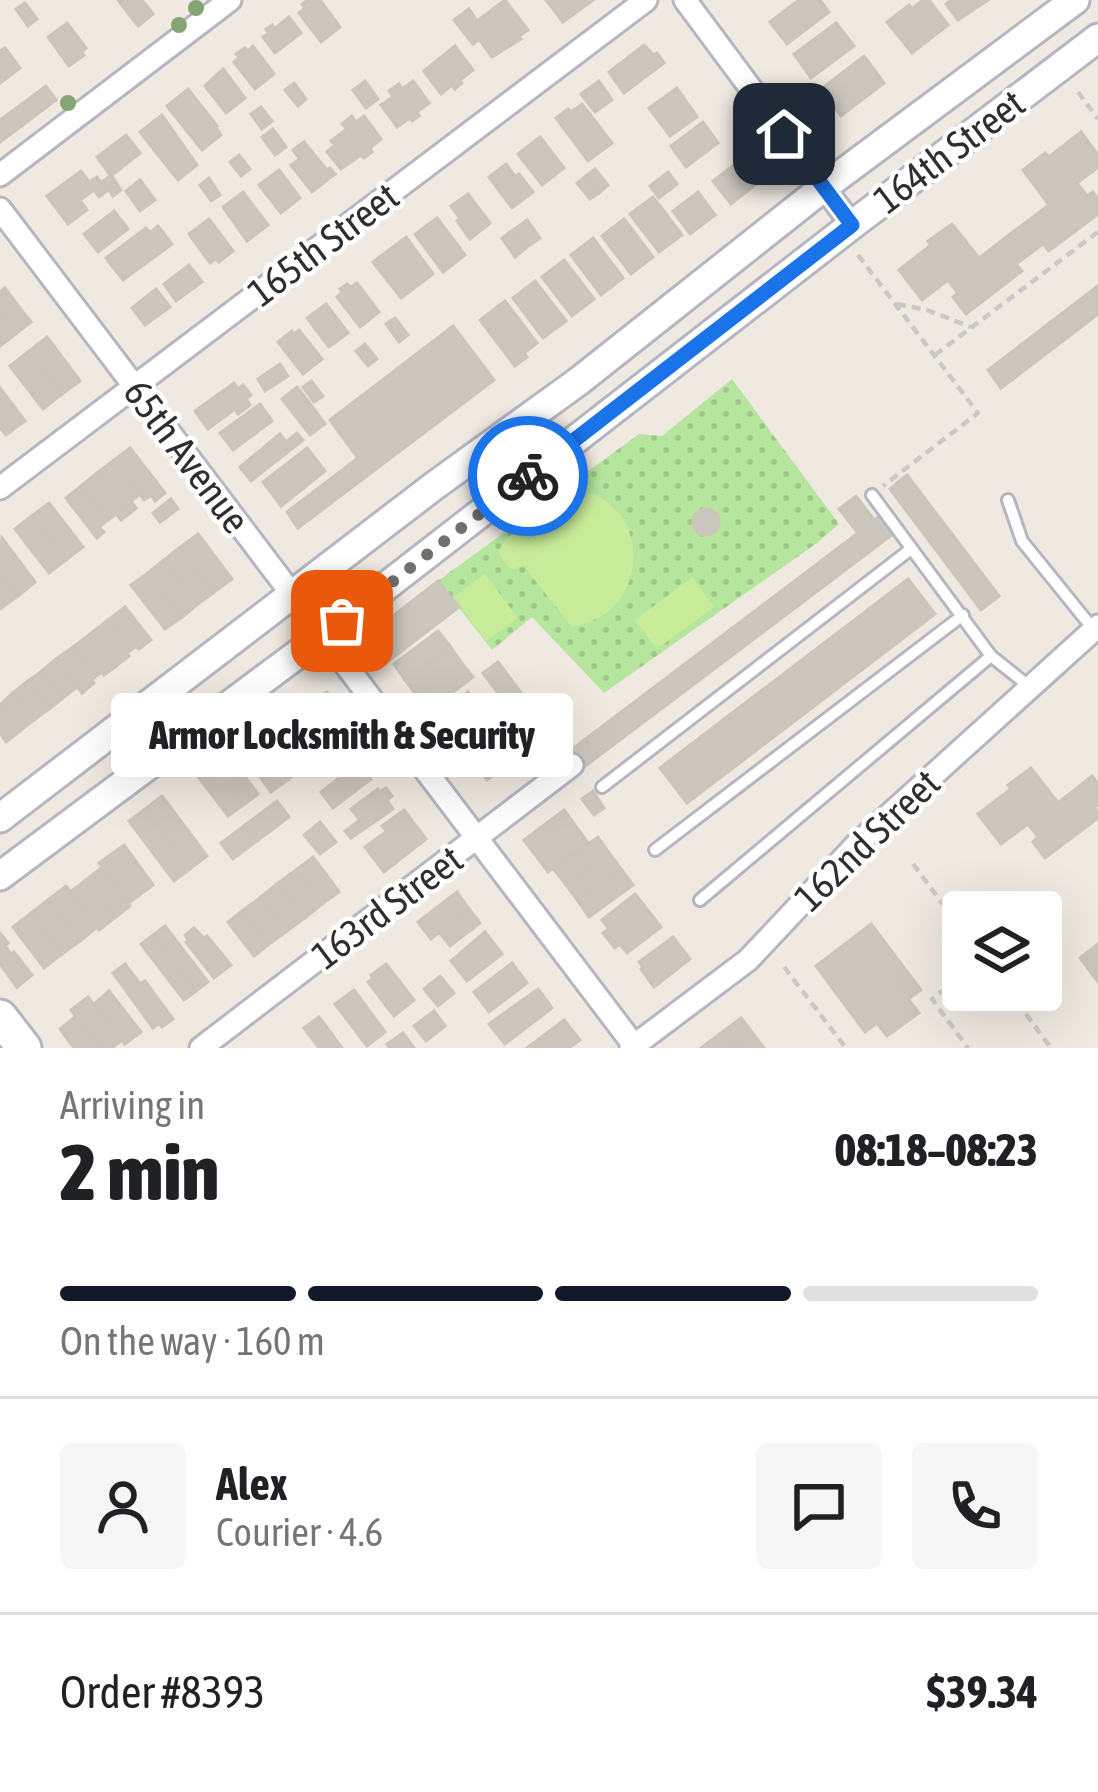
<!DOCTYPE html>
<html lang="en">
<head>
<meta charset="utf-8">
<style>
  :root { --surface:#fff; --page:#f6f6f6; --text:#202124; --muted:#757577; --line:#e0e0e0; --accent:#111827 }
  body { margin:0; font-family:"Asap Condensed",sans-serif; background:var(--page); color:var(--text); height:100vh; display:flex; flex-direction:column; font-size:45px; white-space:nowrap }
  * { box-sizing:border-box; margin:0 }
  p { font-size:39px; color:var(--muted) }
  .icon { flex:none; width:66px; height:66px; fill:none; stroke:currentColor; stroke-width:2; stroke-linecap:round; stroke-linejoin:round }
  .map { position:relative; height:1048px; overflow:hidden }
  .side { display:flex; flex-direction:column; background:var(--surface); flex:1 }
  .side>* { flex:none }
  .buttons { position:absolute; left:942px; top:891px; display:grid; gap:24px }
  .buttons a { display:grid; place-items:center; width:120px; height:120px; border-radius:12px; background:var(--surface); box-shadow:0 12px 48px #0002; font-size:60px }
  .pin { position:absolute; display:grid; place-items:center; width:102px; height:102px; color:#fff; margin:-51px; border-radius:24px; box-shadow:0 6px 18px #0006 }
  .courier { position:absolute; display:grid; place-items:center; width:120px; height:120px; margin:-60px; border:9px solid #1a73e8; border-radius:50%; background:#fff; color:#222; box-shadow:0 3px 15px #0007 }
  .bubble { position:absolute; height:84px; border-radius:12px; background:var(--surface); box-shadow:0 12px 48px #0002; font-size:39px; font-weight:800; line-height:84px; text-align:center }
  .summary em { font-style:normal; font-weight:800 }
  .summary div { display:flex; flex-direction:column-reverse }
  .summary { display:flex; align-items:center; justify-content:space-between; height:204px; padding:0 60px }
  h1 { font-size:78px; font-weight:800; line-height:90px }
  .bar { display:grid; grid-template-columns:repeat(4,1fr); gap:18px 12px; align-content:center; height:144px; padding:0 60px }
  .bar i { height:15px; border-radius:9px; background:var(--line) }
  .bar .selected { background:var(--accent) }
  .bar p { grid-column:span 4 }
  .line { display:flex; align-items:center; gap:30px; padding:0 60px; border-top:3px solid var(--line) }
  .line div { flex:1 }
  .round { display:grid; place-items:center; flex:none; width:126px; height:126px; border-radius:12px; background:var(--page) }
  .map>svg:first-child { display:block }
  .park { fill:url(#park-dots) }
  .pitch { fill:#c9ec9a }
  .building { fill:#cbc7bf; stroke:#cbc5ba; stroke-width:3 }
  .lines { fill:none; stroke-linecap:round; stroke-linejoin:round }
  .service-casing { stroke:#b4b7c1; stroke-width:16 }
  .minor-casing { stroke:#b4b7c1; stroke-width:27 }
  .tertiary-casing { stroke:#b4b7c1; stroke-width:33 }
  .secondary-casing { stroke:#b4b7c1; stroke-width:39 }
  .path { stroke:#c9c9c9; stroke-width:4.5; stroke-dasharray:9 6; stroke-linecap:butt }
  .service { stroke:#fff; stroke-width:10 }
  .minor { stroke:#fff; stroke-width:21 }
  .tertiary { stroke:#fff; stroke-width:27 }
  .secondary { stroke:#fff; stroke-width:33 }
  .tree { fill:#84a574 }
  .done { stroke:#726f6d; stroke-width:12; stroke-dasharray:0 21.6 }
  .route { stroke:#1a73e8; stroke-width:15 }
  .labels { text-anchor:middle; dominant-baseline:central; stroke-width:9; stroke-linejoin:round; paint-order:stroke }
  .street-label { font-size:39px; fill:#2e2e2e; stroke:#fff }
</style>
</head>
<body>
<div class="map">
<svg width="1098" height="1048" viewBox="0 0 1098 1048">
  <defs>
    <pattern id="park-dots" width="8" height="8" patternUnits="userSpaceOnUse" patternTransform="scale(3)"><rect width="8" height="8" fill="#b6e59e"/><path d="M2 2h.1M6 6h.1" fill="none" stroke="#9dc588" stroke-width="1.8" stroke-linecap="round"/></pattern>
  </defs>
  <rect width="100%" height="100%" fill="#efe9e1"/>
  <polygon class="park" points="732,379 839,524 817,543 604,693 532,617 492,650 438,581 639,434 662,436"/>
  <g class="pitch">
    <path d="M 591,492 C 599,497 609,502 615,509 C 643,538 638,587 608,612 C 597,620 585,624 572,627 L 523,565 L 514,569 L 508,567 L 499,553 C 502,541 506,538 517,531 L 529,540 Z"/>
    <polygon points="485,574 518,618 486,641 453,597"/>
    <polygon points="692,577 714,607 657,649 635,620"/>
  </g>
  <g class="building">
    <polygon points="118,0 142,0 153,14 138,26"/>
    <polygon points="308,0 312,2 320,0 340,27 321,42 299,13 305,8 302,4"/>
    <polygon points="505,0 528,30 518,37 521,39 492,57 479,39 473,44 454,20 469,9 477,21"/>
    <polygon points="546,0 593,0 563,22"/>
    <polygon points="799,0 820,0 829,12 787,44 770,22"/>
    <polygon points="923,0 929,0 948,25 912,53 887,22 909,5 912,9"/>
    <polygon points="952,0 988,0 958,20 946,4"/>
    <polygon points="25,3 37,19 28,26 16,9"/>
    <polygon points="289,17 301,33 275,53 263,37 269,33 266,29 272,25 274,29"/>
    <polygon points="67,23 86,48 81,52 84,55 69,66 48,37"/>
    <polygon points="836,23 854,46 811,78 794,54"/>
    <polygon points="644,45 654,55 657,53 664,63 624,93 609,72"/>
    <polygon points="253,46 274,74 255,89 234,62 239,57 236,54 245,48 248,51"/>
    <polygon points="455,46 473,70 460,80 462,83 455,89 452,85 441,94 424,71"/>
    <polygon points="5,48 20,68 0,83 0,51"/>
    <polygon points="864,56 884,83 841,116 821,89"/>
    <polygon points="223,69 245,98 226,113 205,86"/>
    <polygon points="365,81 378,99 366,108 353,90"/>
    <polygon points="413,81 429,103 417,112 419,116 412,121 410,118 397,127 381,105 393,97 389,91 399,84 402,89"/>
    <polygon points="599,81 612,100 595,112 581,94"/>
    <polygon points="294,83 306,99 298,106 285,90"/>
    <polygon points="46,86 56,100 0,142 0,120"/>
    <polygon points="677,88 697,117 670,136 649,108"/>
    <polygon points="188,89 217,126 215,127 221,135 202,150 167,106"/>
    <polygon points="582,104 612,143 588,161 556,118 568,109 571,112"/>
    <polygon points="261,107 272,121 262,129 251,114"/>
    <polygon points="162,115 197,165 178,180 140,132"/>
    <polygon points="352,116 356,122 364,116 381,139 370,148 372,152 364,158 361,155 341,169 327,152 335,145 331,141 347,129 342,124"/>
    <polygon points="703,122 718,143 686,167 671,146"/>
    <polygon points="273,129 286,147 275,155 262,137"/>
    <polygon points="1081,132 1098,155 1098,167 1077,183 1087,196 1093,192 1098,199 1098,214 1049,251 1043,244 1031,253 1014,231 1049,205 1023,170 1045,153 1049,157"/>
    <polygon points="126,135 140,153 111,176 97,157"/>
    <polygon points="540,137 564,168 542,185 518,154"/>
    <polygon points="304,142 327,170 330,168 335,174 312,192 291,165 300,159 293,150"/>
    <polygon points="239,155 250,169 241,176 230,162"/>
    <polygon points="739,161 756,184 731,204 713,181"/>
    <polygon points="506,164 515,176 519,174 533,192 512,208 489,177"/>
    <polygon points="595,169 608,185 599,193 586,176"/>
    <polygon points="279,170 300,198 281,213 259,185"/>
    <polygon points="81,171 89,182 97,177 107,191 99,197 94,190 80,200 87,210 68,224 47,196"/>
    <polygon points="668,172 677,184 659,198 650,186"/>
    <polygon points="111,175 121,190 113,196 103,181"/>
    <polygon points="586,176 599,193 590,199 577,183"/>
    <polygon points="209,178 220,195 211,201 200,185"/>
    <polygon points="140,180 155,200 140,211 126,191"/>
    <polygon points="243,192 268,225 247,241 223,207"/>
    <polygon points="698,192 715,215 690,234 673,211"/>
    <polygon points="468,194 490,223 470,239 457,221 460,218 451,206"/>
    <polygon points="653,197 682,235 659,252 630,214"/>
    <polygon points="114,211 128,229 98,252 84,234"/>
    <polygon points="437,218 465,255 443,272 415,234"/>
    <polygon points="209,219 233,251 219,262 216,259 210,263 189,234"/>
    <polygon points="624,219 653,257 631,274 602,236"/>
    <polygon points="527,220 540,238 526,248 513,230"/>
    <polygon points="952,224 979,258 1014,231 1031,253 1016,264 1022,271 966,314 953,297 958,293 948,280 922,300 899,270 931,245 928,241"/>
    <polygon points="158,226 172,244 123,280 106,258 146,228 150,233"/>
    <polygon points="513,230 526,248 515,257 502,238"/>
    <polygon points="406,237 433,274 401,298 373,262"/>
    <polygon points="593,238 623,278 601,295 571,255"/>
    <polygon points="564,260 594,299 572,316 542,277"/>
    <polygon points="189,265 202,282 176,301 164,284"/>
    <polygon points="535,281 566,321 543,338 513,298"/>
    <polygon points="357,283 379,312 360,327 337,297 343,292 340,289 347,284 351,287"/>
    <polygon points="1098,286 1098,314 1001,388 988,370"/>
    <polygon points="5,288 19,307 0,322 0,292"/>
    <polygon points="156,289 170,307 145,325 132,308"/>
    <polygon points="505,301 537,343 524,353 527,357 515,366 480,320"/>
    <polygon points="326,304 348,333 329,347 307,318"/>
    <polygon points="19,307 31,322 0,346 0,322"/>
    <polygon points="395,318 408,335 399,342 386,324"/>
    <polygon points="453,326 494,380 298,528 287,512 358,458 330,420"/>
    <polygon points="299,330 322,359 303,374 278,342 292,331 294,334"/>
    <polygon points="47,337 80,381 62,394 29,351"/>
    <polygon points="365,344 377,359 368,366 356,351"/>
    <polygon points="29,351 62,394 43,409 10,366"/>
    <polygon points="280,364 288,376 265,391 258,379"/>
    <polygon points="311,381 323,396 314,402 303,387"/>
    <polygon points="234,383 238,389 243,385 251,395 246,399 250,405 238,414 235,409 208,429 195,411"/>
    <polygon points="297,387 308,401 293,413 282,399"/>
    <polygon points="0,388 25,421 6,435 0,427"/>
    <polygon points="308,401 325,424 310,435 293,413"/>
    <polygon points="260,404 272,421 233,450 220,433"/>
    <polygon points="297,433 303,440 251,481 240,467 280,434 286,442"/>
    <polygon points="130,448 165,493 155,501 151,495 144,500 114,460"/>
    <polygon points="307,448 325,471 281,506 263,482"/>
    <polygon points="114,460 140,494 131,501 136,508 129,514 97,473"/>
    <polygon points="97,473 129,514 121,520 116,514 108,520 81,486"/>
    <polygon points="907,475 999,596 981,610 890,489"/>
    <polygon points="81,486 108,520 99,527 104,532 97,538 66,498"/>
    <polygon points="856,496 874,520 880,516 893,534 580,770 567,753 858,533 839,509"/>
    <polygon points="171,499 178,509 160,522 153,513"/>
    <polygon points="49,503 83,547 66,560 33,515"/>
    <circle cx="706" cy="522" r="13"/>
    <polygon points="33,515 66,560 49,573 15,529"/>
    <polygon points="198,534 232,579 213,593 179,548"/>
    <polygon points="2,538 35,582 18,596 0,572"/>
    <polygon points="179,548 213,593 198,604 164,560"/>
    <polygon points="164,560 198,604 182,617 148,573"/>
    <polygon points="0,572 18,596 0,609"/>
    <polygon points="148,573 182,617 165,629 131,585"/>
    <polygon points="908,579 935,614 687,803 660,768"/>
    <polygon points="438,581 459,607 382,666 365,644 367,636"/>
    <polygon points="125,607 151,640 139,649 136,646 131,650 108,620"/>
    <polygon points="108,620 131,650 127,653 129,656 115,667 90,634"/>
    <polygon points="438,631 450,646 405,680 394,664"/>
    <polygon points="90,634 115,667 104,675 102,672 96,676 73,647"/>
    <polygon points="450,646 461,662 417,696 405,680"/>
    <polygon points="73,647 96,676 92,680 94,683 82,693 56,659"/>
    <polygon points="56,659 77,687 63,698 42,671"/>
    <polygon points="461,662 473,677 429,710 417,696"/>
    <polygon points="498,662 516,686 501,697 483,673"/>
    <polygon points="42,671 63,698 49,709 28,681"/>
    <polygon points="28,681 49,709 34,720 13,693"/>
    <polygon points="516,686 532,708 517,719 501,697"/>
    <polygon points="327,692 357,731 347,738 353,746 346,751 311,704"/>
    <polygon points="468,692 481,710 451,733 438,715"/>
    <polygon points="13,693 34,720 20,731 0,705"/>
    <polygon points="311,704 339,742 323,754 295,716"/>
    <polygon points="0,705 20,731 6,742 0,733"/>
    <polygon points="535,708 549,728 535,738 521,718"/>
    <polygon points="481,710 495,728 465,751 451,733"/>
    <polygon points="295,716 323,754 305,767 277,730"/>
    <polygon points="277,730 305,767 289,779 260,742"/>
    <polygon points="501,736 517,757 487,780 471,760"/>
    <polygon points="260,742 289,779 271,792 244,755"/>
    <polygon points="224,749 258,794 242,806 209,761"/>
    <polygon points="211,764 242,806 228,816 197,775"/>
    <polygon points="357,764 371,779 333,808 321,792"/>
    <polygon points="1031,768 1058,803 1092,776 1098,783 1098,805 1095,807 1098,818 1045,858 1033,842 1038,837 1028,824 1001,844 978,814 1011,789 1008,785"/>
    <polygon points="386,788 392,796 387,800 393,809 351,838 345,831 360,820 351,809 378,789 380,792"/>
    <polygon points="593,791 604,808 594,815 582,799"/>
    <polygon points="162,796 207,856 190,869 145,809"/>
    <polygon points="277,801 289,817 257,841 245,825"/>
    <polygon points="145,809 190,869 174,881 129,821"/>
    <polygon points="404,810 426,839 384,872 365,847 387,831 382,826"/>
    <polygon points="564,810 588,843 548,872 524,840"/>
    <polygon points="320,822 336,842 320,854 304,835"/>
    <polygon points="245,825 257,841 233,859 221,843"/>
    <polygon points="598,837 609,853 566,885 554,869"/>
    <polygon points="124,845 153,885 129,903 99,863"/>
    <polygon points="609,853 621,869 578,901 566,885"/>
    <polygon points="313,857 339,892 322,904 296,870"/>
    <polygon points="101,868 130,906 116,917 86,880"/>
    <polygon points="621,869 633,885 589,917 578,901"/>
    <polygon points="296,870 322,904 305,918 278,883"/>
    <polygon points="86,880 116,917 99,930 70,892"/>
    <polygon points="278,883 305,918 287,931 261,897"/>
    <polygon points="66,886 97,927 80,941 48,900"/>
    <polygon points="457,892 469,909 431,939 418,922"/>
    <polygon points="635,894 661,927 627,953 620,944 615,948 603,933 609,929 602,920"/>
    <polygon points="261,897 287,931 268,945 242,911"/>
    <polygon points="48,900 80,941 62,954 31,913"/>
    <polygon points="469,909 480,923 450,946 439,932"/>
    <polygon points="242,911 268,945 254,956 228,922"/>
    <polygon points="31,913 62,954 44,968 13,927"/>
    <polygon points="871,924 921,990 908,999 919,1013 887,1036 877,1023 865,1032 816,966"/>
    <polygon points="165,926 208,982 196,991 153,935"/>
    <polygon points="194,928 204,938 207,936 231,965 214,978 186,942 188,940 185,935"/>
    <polygon points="485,932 502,954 467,981 451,961"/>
    <polygon points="0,933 8,943 5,946 11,954 14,952 32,975 17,987 0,964"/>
    <polygon points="153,935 196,991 184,1000 141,944"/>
    <polygon points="673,937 690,959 654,987 641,969 643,967 639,962"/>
    <polygon points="1098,944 1098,982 1080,958"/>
    <polygon points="512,963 527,983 489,1012 474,992"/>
    <polygon points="125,964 140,984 145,981 173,1019 162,1027 159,1023 153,1028 113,973"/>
    <polygon points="386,964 414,1000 394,1016 368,982 373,978 371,975"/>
    <polygon points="440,976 454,993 438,1006 424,989"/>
    <polygon points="538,989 552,1008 505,1044 489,1024"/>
    <polygon points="354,990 385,1032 367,1046 335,1004"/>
    <polygon points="109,991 141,1032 125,1044 94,1004"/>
    <polygon points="88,997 122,1040 112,1048 101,1048 71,1010"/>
    <polygon points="434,1011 445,1026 426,1041 414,1026"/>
    <polygon points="76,1016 101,1048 74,1048 60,1029"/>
    <polygon points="319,1017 342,1048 319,1048 304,1028"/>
    <polygon points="741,1018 751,1031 730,1048 701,1048"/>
    <polygon points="564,1020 580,1040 569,1048 527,1048"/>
    <polygon points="751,1031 764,1048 730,1048"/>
    <polygon points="403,1033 414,1048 390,1048 387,1044"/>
  </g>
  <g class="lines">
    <g class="service-casing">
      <g id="service">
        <polyline points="872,495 991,656 1030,687"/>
        <polyline points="1008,500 1022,541 1094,630"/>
        <polyline points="602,787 911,549"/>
        <polyline points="655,850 963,615"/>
        <polyline points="700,900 991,656"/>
      </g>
    </g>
    <g class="minor-casing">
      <g id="minor">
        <polyline points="685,0 852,225"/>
        <polyline points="0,175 230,0"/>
        <polyline points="0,209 636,1048"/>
        <polyline points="0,488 646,0"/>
        <polyline points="201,1048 572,765"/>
        <polyline points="631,1048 748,960 857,844 1098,626"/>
      </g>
    </g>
    <g class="tertiary-casing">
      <g id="tertiary">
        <polyline points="0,818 434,486 579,381 824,187 1075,0"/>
        <polyline points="0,876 322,636 852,225 1098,38"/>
      </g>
    </g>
    <g class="secondary-casing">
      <polyline id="secondary" points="0,1017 24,1048"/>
    </g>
    <g class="path">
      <polyline points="1078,92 1098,119"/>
      <polyline points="858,255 978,413 883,486"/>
      <polyline points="897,304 927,310 971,327"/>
      <polyline points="935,355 1098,232"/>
      <polyline points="913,864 963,931"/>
      <polyline points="784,967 846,1048"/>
      <polyline points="958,979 932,999 968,1048"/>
      <polyline points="1008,990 1051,1048"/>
    </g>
    <use href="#service" class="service"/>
    <use href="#minor" class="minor"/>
    <use href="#tertiary" class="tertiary"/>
    <use href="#secondary" class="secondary"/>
  </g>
  <g class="tree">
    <circle cx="196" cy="8" r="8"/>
    <circle cx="179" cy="25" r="8"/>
    <circle cx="68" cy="103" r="8"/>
  </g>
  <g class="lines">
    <polyline class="done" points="342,621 528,476"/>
    <polyline class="route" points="528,476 852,225 784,134"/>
  </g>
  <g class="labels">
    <g class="street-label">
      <text transform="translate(949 151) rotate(-37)">164th Street</text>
      <text transform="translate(323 244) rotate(-37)">165th Street</text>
      <text transform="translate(187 456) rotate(53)">65th Avenue</text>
      <text transform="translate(867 840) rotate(-44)">162nd Street</text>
      <text transform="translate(387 907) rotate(-37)">163rd Street</text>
    </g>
  </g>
</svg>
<div class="buttons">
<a><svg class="icon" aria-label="layers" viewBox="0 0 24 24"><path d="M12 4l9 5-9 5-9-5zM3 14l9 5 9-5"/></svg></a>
</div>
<div class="pin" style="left:342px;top:621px;background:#ea580c"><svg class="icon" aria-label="bag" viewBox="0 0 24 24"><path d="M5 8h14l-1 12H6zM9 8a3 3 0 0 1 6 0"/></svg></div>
<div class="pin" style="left:784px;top:134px;background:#1f2937"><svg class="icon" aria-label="home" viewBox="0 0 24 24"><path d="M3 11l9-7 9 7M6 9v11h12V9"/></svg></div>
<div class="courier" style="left:528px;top:476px"><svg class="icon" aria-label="bike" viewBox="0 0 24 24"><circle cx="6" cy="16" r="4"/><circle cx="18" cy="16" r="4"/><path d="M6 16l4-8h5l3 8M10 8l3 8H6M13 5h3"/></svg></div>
<div class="bubble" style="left:111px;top:693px;width:462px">Armor Locksmith &amp; Security</div>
</div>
<section class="side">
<div class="summary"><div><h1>2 min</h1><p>Arriving in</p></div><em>08:18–08:23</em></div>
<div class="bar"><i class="selected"></i><i class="selected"></i><i class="selected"></i><i></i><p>On the way · 160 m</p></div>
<div class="line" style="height:216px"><a class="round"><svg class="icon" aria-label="person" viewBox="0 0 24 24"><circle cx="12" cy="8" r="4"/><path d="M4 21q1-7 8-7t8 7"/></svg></a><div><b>Alex</b><p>Courier · 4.6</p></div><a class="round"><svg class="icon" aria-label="chat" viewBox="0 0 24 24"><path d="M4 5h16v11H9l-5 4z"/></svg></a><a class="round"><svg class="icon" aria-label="phone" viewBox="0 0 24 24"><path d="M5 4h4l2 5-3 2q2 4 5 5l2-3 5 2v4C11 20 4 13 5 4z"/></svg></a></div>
<div class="line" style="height:156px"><div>Order #8393</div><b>$39.34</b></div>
</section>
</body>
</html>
